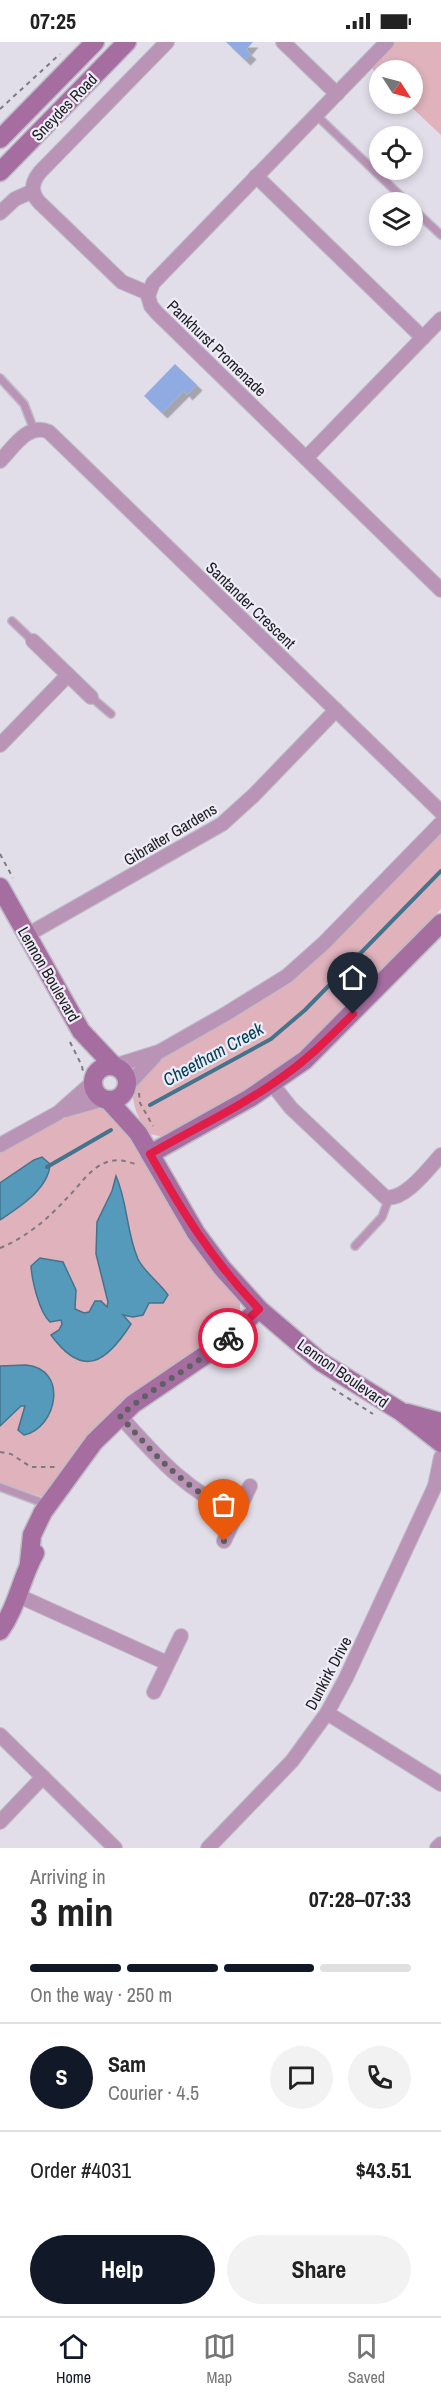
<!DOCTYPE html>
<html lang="en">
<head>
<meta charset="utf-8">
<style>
  :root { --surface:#fff; --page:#f2f2f2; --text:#222; --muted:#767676; --line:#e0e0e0; --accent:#111827 }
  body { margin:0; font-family:"Archivo Narrow",sans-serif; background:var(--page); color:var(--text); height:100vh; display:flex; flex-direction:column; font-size:22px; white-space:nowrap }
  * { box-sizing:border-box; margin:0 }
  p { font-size:20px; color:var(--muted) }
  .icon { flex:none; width:33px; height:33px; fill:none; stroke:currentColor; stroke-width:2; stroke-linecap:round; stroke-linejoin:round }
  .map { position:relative; height:1806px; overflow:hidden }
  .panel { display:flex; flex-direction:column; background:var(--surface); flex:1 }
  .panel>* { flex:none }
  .needle { width:39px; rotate:126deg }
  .buttons { position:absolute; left:369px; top:18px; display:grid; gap:12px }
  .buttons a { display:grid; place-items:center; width:54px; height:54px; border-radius:50%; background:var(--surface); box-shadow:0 3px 9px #0003; font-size:30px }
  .pin { position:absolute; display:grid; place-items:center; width:51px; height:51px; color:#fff; margin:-62px -26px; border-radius:50% 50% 50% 0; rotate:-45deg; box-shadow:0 0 6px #0007 }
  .pin .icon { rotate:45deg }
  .courier { position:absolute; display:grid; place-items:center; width:60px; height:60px; margin:-30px; border:4px solid #e11d48; border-radius:50%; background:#fff; color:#222; box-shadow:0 2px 8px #0007 }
  .head em { font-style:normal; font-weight:700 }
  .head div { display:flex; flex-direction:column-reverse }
  .head { display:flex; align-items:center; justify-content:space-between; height:102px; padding:0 30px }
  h1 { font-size:39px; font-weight:700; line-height:45px }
  .bar { display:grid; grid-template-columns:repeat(4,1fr); gap:9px 6px; align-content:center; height:72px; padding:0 30px }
  .bar i { height:8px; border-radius:4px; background:var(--line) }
  .bar .active { background:var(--accent) }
  .bar p { grid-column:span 4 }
  .line { display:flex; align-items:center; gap:15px; padding:0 30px; border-top:2px solid var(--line) }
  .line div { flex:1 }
  .round { display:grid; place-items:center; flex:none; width:63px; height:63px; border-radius:32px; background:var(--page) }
  .cta { display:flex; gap:12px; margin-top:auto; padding:12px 30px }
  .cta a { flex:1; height:69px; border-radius:36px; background:var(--accent); color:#fff; font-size:24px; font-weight:700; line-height:69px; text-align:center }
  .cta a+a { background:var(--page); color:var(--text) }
  .status { display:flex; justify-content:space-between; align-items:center; height:42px; padding:0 30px; background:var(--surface); direction:ltr }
  .status svg { height:16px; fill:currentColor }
  .tab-bar { display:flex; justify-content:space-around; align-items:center; height:84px; border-top:2px solid var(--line); background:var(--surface); font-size:16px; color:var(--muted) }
  .tab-bar a { display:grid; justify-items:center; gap:3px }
  .tab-bar .active { color:var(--accent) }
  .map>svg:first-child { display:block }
  .green { fill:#dfb2bc }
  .water { fill:#559abb; stroke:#44748c; stroke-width:1.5 }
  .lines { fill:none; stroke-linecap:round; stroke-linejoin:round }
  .stream { stroke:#44748c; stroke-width:4 }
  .building { fill:#8fabe1; filter:url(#shadow) }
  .lane-casing { stroke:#bebbc5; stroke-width:10 }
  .street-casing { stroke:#bebbc5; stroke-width:16 }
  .secondary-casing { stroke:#bebbc5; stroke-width:21 }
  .path { stroke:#7c7a81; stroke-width:2; stroke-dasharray:4.5 4.5; stroke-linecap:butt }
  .lane { stroke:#ba94b6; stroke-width:7 }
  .street { stroke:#ba94b6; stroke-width:14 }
  .secondary { stroke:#a56da0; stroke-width:18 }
  .done { stroke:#615f66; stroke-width:6; stroke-dasharray:0 10.8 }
  .route { stroke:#e11d48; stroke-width:8 }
  .labels { text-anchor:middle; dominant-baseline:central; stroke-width:4.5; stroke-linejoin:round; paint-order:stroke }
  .street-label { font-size:16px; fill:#1c1b1f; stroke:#eeecf6 }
  .water-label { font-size:18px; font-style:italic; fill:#024159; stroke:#eeecf6 }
</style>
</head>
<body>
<div class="status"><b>07:25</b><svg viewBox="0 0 49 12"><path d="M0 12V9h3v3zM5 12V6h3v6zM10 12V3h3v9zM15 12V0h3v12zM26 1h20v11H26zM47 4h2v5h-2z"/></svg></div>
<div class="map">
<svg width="441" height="1806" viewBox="0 0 441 1806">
  <defs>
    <filter id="shadow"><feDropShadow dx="5.5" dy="5.5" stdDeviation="0" flood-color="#0004"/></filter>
  </defs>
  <rect width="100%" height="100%" fill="#e1dee9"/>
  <g class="green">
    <polygon points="395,0 441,0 441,93 408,62 412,62 412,28 380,28 379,34 371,25"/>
    <path d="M 441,789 L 441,867 C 388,921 338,981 277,1027 C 242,1053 202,1074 163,1095 L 150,1092 C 139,1080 130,1060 134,1044 L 158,1017 L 248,966 Z"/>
    <polygon points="103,1064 115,1072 240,1259 240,1273 46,1456 0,1441 0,1108 61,1075"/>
  </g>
  <g class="water">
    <path d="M 42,1115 L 50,1122 C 49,1147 18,1166 0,1178 L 0,1141 L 34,1118 Z"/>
    <path d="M 116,1134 C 128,1161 126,1190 138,1217 C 145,1231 159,1240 168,1253 L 163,1261 L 149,1261 L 143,1273 L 133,1275 L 123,1273 L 131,1282 C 106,1321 83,1337 51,1293 L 59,1288 L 62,1282 L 61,1278 L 50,1280 C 39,1270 32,1238 31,1224 L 40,1216 L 63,1220 L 76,1248 L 75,1267 L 84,1271 L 89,1270 L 95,1259 L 101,1259 L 107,1265 L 108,1260 L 96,1212 L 97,1180 L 112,1149 Z"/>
    <path d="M 26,1323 C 69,1327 57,1386 24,1393 L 18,1388 L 25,1364 L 21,1364 L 0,1384 L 0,1324 Z"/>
  </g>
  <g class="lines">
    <g class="stream">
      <polyline points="150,1063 271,997 305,968 441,829"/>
      <polyline points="47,1125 111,1088"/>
    </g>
  </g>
  <g class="building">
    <polygon points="226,0 253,0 246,8 251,12 245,18"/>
    <polygon points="175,322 197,343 187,353 184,349 162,371 144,354"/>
  </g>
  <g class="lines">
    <g class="lane-casing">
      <g id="lane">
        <polyline points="316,73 407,160"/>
        <polyline points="412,166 441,193"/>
        <polyline points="0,336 24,362 34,388"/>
        <polyline points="12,579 33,599"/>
        <polyline points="91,655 111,672"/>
        <polyline points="355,1204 382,1175 389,1156"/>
        <polyline points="0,1445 46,1462"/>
      </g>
    </g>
    <g class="street-casing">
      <g id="street">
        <polyline points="283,0 337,52"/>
        <polyline points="387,0 153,241 148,254 151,264 157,271 441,548"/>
        <polyline points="256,134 423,296"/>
        <polyline points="0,171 15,157 33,149"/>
        <path d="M 148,251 L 122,240 L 39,160 C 30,150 32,140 40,130 L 167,0"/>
        <polyline points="306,416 441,277"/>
        <path d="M 0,419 C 13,406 28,380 49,390 L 441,770"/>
        <polyline points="33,599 91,655"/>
        <polyline points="0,703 68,633"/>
        <polyline points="27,893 222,782 254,753 336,668"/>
        <polyline points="114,1024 159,1010 224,973 287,934 324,901 441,781"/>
        <path d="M 272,1042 L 291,1066 L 385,1155 C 404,1160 429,1126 441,1113"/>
        <polyline points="127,1044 155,1014"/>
        <polyline points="65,1068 104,1057"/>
        <polyline points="0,1103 58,1071 93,1040"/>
        <path d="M 120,1374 C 157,1415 185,1448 237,1471"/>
        <polyline points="435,1444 441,1415"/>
        <polyline points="224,1499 250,1444"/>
        <polyline points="19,1554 167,1621"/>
        <polyline points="154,1650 181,1594"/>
        <polyline points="327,1671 441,1742"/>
        <polyline points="0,1693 115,1806"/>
        <polyline points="0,1780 43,1735"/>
        <polyline points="208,1806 292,1719 327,1671 346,1636 435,1444 441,1438"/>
        <polyline points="437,1806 441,1802"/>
      </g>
    </g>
    <g class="secondary-casing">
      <g id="secondary">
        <polyline points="0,97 95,0"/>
        <polyline points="0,130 127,0"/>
        <polyline points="0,845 81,989 114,1024"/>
        <circle cx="110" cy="1041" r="17"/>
        <polyline points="108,1058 138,1091 196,1191 222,1226 259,1267 321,1320 400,1369 441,1401"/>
        <polyline points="150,1112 250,1056 305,1018 441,881"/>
        <polyline points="407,1371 441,1380"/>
        <polyline points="29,1521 32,1493 43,1470 94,1400 133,1362 217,1305 259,1267"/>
        <path d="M 0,1589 C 18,1563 21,1536 35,1511"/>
      </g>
    </g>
    <g class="path">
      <polyline points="0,67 60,12"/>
      <polyline points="0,812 13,836"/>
      <polyline points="70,1000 82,1024 83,1030"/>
      <polyline points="139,1051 140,1061 153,1084"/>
      <path d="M 0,1206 C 25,1196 48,1177 66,1157 C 80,1144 91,1123 111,1119 C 120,1117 130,1120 138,1123"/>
      <polyline points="332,1346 373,1372"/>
      <polyline points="0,1410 11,1412 31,1425 57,1425"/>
    </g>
    <use href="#lane" class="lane"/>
    <use href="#street" class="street"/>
    <use href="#secondary" class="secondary"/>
  </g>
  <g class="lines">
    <path class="done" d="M 224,1499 L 237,1471 C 185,1448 157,1415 120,1374 C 154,1344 194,1325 228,1296"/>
    <path class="route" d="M 228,1296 L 259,1267 C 212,1218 183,1171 150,1112 C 195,1086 243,1064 285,1033 C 310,1015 331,994 353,972"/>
  </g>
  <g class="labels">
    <g class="street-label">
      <text transform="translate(64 65) rotate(-46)">Sneydes Road</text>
      <text transform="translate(217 306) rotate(44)">Pankhurst Promenade</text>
      <text transform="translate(251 563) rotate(44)">Santander Crescent</text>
      <text transform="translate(170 792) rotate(-31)">Gibralter Gardens</text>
      <text transform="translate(49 932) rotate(60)">Lennon Boulevard</text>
      <text transform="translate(343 1331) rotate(35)">Lennon Boulevard</text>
      <text transform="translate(328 1631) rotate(-62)">Dunkirk Drive</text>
    </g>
    <g class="water-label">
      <text transform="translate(213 1012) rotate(-29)">Cheetham Creek</text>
    </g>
  </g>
</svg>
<div class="buttons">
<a><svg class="needle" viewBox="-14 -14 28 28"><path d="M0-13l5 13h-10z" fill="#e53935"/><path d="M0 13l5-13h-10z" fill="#767676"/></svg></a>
<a><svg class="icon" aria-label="locate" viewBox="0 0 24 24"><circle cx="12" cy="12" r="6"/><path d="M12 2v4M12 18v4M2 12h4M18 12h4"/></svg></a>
<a><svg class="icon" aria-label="layers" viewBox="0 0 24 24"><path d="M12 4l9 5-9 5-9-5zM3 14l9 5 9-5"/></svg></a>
</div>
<div class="pin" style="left:224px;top:1499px;background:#ea580c"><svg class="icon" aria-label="bag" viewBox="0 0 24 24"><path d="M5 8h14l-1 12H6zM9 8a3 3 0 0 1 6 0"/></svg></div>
<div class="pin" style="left:353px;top:972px;background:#1f2937"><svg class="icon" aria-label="home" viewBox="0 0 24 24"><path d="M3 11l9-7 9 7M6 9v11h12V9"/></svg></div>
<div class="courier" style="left:228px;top:1296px"><svg class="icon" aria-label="bike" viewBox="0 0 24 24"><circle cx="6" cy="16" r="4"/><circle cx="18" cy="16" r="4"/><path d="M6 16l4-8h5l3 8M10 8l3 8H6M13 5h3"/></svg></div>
</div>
<section class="panel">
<div class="head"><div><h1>3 min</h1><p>Arriving in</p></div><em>07:28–07:33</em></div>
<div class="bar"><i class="active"></i><i class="active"></i><i class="active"></i><i></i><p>On the way · 250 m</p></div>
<div class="line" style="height:108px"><b class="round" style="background:var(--accent);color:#fff">S</b><div><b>Sam</b><p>Courier · 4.5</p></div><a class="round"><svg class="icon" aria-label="chat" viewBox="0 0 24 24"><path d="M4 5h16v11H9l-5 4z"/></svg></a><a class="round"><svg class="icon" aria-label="phone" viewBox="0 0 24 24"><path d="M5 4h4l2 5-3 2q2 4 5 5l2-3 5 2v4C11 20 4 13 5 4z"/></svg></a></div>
<div class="line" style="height:78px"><div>Order #4031</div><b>$43.51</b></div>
<div class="cta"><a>Help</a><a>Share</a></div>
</section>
<nav class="tab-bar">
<a class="active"><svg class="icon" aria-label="home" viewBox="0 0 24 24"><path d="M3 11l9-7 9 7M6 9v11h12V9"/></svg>Home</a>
<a><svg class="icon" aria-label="map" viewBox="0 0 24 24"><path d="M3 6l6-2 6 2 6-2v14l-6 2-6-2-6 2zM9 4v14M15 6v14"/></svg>Map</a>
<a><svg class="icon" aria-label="saved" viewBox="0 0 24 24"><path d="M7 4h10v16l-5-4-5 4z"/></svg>Saved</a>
</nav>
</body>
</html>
